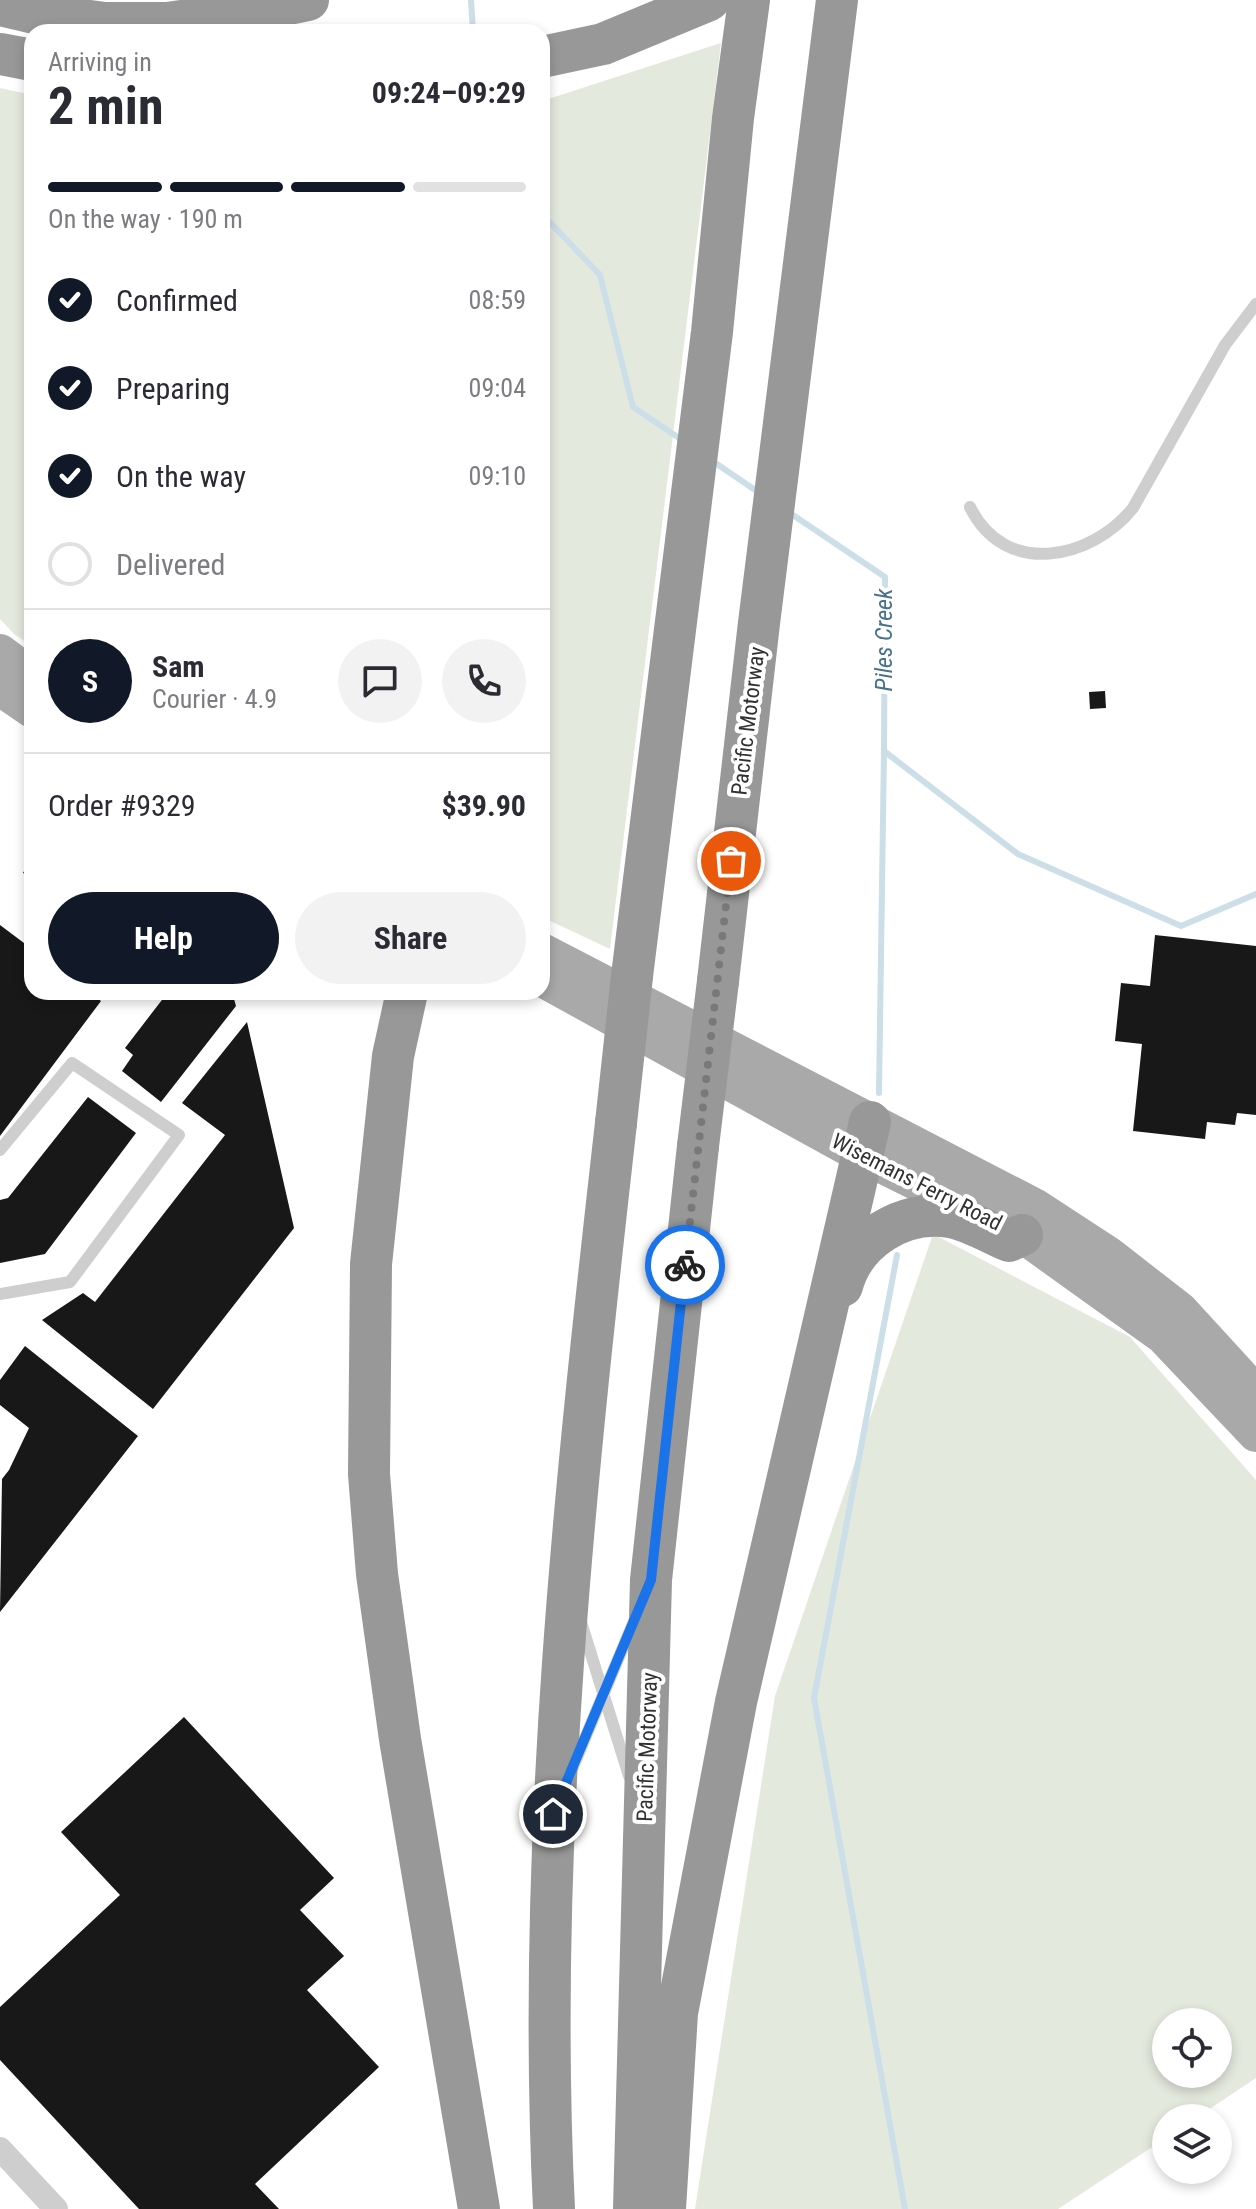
<!DOCTYPE html>
<html lang="en">
<head>
<meta charset="utf-8">
<style>
  :root { --surface:#fff; --page:#f2f2f3; --text:#2b2b33; --muted:#7c7c81; --line:#e1e1e2; --accent:#111827 }
  body { margin:0; font-family:"Roboto Condensed",sans-serif; background:var(--page); color:var(--text); height:100vh; display:flex; flex-direction:column; font-size:30px; white-space:nowrap }
  * { box-sizing:border-box; margin:0 }
  p { font-size:26px; color:var(--muted) }
  .icon { flex:none; width:44px; height:44px; fill:none; stroke:currentColor; stroke-width:2; stroke-linecap:round; stroke-linejoin:round }
  .map { position:relative; flex:1; overflow:hidden }
  .drawer { position:absolute; left:24px; top:24px; width:526px; height:976px; display:flex; flex-direction:column; background:var(--surface); border-radius:24px; box-shadow:0 4px 12px #0003 }
  .drawer>* { flex:none }
  .fabs { position:absolute; left:1152px; top:2008px; display:grid; gap:16px }
  .fabs a { display:grid; place-items:center; width:80px; height:80px; border-radius:50%; background:var(--surface); box-shadow:0 4px 12px #0003; font-size:40px }
  .pin { position:absolute; display:grid; place-items:center; width:68px; height:68px; color:#fff; margin:-34px; border:4px solid #fff; border-radius:50%; box-shadow:0 2px 8px #0007 }
  .courier { position:absolute; display:grid; place-items:center; width:80px; height:80px; margin:-40px; border:6px solid #1a73e8; border-radius:50%; background:#fff; color:#222; box-shadow:0 2px 10px #0007 }
  .head em { font-style:normal; font-weight:700 }
  .head div { display:flex; flex-direction:column-reverse }
  .head { display:flex; align-items:center; justify-content:space-between; height:136px; padding:0 24px }
  h1 { font-size:52px; font-weight:700; line-height:60px }
  .bar { display:grid; grid-template-columns:repeat(4,1fr); gap:12px 8px; align-content:center; height:96px; padding:0 24px }
  .bar i { height:10px; border-radius:6px; background:var(--line) }
  .bar .active { background:var(--accent) }
  .bar p { grid-column:span 4 }
  .line { display:flex; align-items:center; gap:20px; padding:0 24px; border-top:2px solid var(--line) }
  .line div { flex:1 }
  .round { display:grid; place-items:center; flex:none; width:84px; height:84px; border-radius:42px; background:var(--page) }
  ol { padding:0 24px; list-style:none }
  li { display:flex; align-items:center; gap:24px; height:88px }
  li p { margin-inline-start:auto }
  li .icon { padding:8px; border-radius:50%; background:var(--accent); color:#fff; stroke-width:4 }
  li:last-child { color:var(--muted) }
  li i { width:44px; height:44px; border:4px solid var(--line); border-radius:50% }
  .primary-button { display:flex; gap:16px; margin-top:auto; padding:16px 24px }
  .primary-button a { flex:1; height:92px; border-radius:48px; background:var(--accent); color:#fff; font-size:32px; font-weight:700; line-height:92px; text-align:center }
  .primary-button a+a { background:var(--page); color:var(--text) }
  .map>svg:first-child { display:block }
  .green { fill:#e4e9de; fill-rule:evenodd }
  .lines { fill:none; stroke-linecap:round; stroke-linejoin:round }
  .stream { stroke:#ccdee7; stroke-width:6 }
  .building { fill:#181818 }
  .lane { stroke:#cecece; stroke-width:12 }
  .street { stroke:#cecece; stroke-width:24 }
  .primary { stroke:#a9a9a9; stroke-width:36 }
  .highway { stroke:#989898; stroke-width:42 }
  .highway-bridge { stroke:#989898; stroke-width:42 }
  .done { stroke:#797979; stroke-width:8; stroke-dasharray:0 14.4 }
  .route { stroke:#1a73e8; stroke-width:10 }
  .labels { text-anchor:middle; dominant-baseline:central; stroke-width:8; stroke-linejoin:round; paint-order:stroke }
  .street-label { font-size:22px; fill:#313131; stroke:#fff }
  .water-label { font-size:24px; font-style:italic; fill:#47738b; stroke:#fff }
</style>
</head>
<body>
<div class="map">
<svg width="1256" height="2209" viewBox="0 0 1256 2209">
  <rect width="100%" height="100%" fill="#fff"/>
  <g class="green">
    <polygon points="721,43 610,949 542,917 542,101"/>
    <polygon points="0,88 32,95 32,646 14,634 0,619"/>
    <path d="M 933,1234 L 1130,1337 L 1256,1480 L 1256,2078 L 1196,2118 L 1166,2118 L 1166,2138 L 1058,2209 L 695,2209 L 775,1696 ZM 1166,2022 L 1218,2022 L 1218,2074 L 1166,2074 Z"/>
  </g>
  <g class="lines">
    <g class="stream">
      <polyline points="471,0 473,32"/>
      <polyline points="542,214 600,275 633,407 682,440"/>
      <polyline points="711,460 758,492"/>
      <polyline points="787,511 885,577 884,751 1018,854 1181,926 1256,894"/>
      <polyline points="879,1093 884,751"/>
      <polyline points="897,1255 814,1698 905,2209"/>
    </g>
  </g>
  <g class="building">
    <polygon points="1105,691 1106,708 1090,709 1089,692"/>
    <polygon points="32,857 32,877 23,873"/>
    <polygon points="0,925 32,949 32,992 89,992 101,1001 0,1136"/>
    <polygon points="1155,935 1256,946 1256,1115 1237,1113 1235,1125 1207,1122 1205,1139 1133,1131 1142,1044 1115,1041 1121,983 1150,986"/>
    <polygon points="168,992 232,992 236,1006 161,1102 122,1071 133,1055 125,1048"/>
    <polygon points="247,1022 294,1228 153,1409 42,1320 83,1293 95,1302 225,1135 182,1103"/>
    <polygon points="88,1097 136,1133 45,1254 0,1263 0,1200 8,1198"/>
    <polygon points="25,1346 138,1436 0,1612 2,1479 9,1470 29,1428 0,1405 0,1380"/>
    <polygon points="184,1717 334,1878 300,1910 344,1956 307,1990 379,2067 255,2184 279,2209 139,2209 0,2060 0,2007 120,1895 61,1832"/>
  </g>
  <g class="lines">
    <g class="lane">
      <path d="M 970,507 C 1005,578 1091,560 1133,508 L 1225,345 L 1256,304"/>
      <polyline points="0,1150 72,1063 179,1135 70,1282 0,1294"/>
      <polyline points="581,1622 629,1776"/>
      <polyline points="573,1767 634,1621"/>
    </g>
    <polyline class="street" points="0,2149 56,2209"/>
    <g class="primary">
      <polyline points="0,652 32,676"/>
      <polyline points="0,688 32,710"/>
      <polyline points="542,951 1036,1207 1108,1254 1180,1310 1256,1393"/>
      <polyline points="542,979 861,1155 1022,1235 1163,1336 1256,1434"/>
    </g>
    <g class="highway">
      <polyline points="0,5 43,15 105,23 167,23 260,10 308,0"/>
      <polyline points="0,54 32,60"/>
      <polyline points="542,57 603,44 709,0"/>
      <polyline points="632,976 712,332 733,118 749,0"/>
      <polyline points="718,981 759,623 837,0"/>
      <polyline points="407,992 393,1056 371,1264 369,1474 377,1574 400,1739 479,2209"/>
      <path d="M 842,1286 C 854,1240 903,1209 950,1217 C 969,1220 990,1233 1009,1241 L 1022,1235"/>
      <path d="M 554,2209 C 536,1844 575,1485 616,1123"/>
      <polyline points="634,2209 651,1580 698,1146"/>
      <polyline points="665,2209 677,2013 736,1702 870,1122"/>
    </g>
    <g class="highway-bridge">
      <polyline points="616,1123 632,976"/>
      <polyline points="698,1146 718,981"/>
    </g>
  </g>
  <g class="lines">
    <polyline class="done" points="685,1265 731,861"/>
    <polyline class="route" points="553,1814 651,1580 685,1265"/>
  </g>
  <g class="labels">
    <g class="street-label">
      <text transform="translate(748 721) rotate(-83)">Pacific Motorway</text>
      <text transform="translate(917 1182) rotate(27)">Wisemans Ferry Road</text>
      <text transform="translate(647 1747) rotate(-88)">Pacific Motorway</text>
    </g>
    <g class="water-label">
      <text transform="translate(884 640) rotate(-90)">Piles Creek</text>
    </g>
  </g>
</svg>
<div class="fabs">
<a><svg class="icon" aria-label="locate" viewBox="0 0 24 24"><circle cx="12" cy="12" r="6"/><path d="M12 2v4M12 18v4M2 12h4M18 12h4"/></svg></a>
<a><svg class="icon" aria-label="layers" viewBox="0 0 24 24"><path d="M12 4l9 5-9 5-9-5zM3 14l9 5 9-5"/></svg></a>
</div>
<div class="pin" style="left:731px;top:861px;background:#ea580c"><svg class="icon" aria-label="bag" viewBox="0 0 24 24"><path d="M5 8h14l-1 12H6zM9 8a3 3 0 0 1 6 0"/></svg></div>
<div class="pin" style="left:553px;top:1814px;background:#1f2937"><svg class="icon" aria-label="home" viewBox="0 0 24 24"><path d="M3 11l9-7 9 7M6 9v11h12V9"/></svg></div>
<div class="courier" style="left:685px;top:1265px"><svg class="icon" aria-label="bike" viewBox="0 0 24 24"><circle cx="6" cy="16" r="4"/><circle cx="18" cy="16" r="4"/><path d="M6 16l4-8h5l3 8M10 8l3 8H6M13 5h3"/></svg></div>
<section class="drawer">
<div class="head"><div><h1>2 min</h1><p>Arriving in</p></div><em>09:24–09:29</em></div>
<div class="bar"><i class="active"></i><i class="active"></i><i class="active"></i><i></i><p>On the way · 190 m</p></div>
<ol>
<li><svg class="icon" aria-label="check" viewBox="0 0 24 24"><path d="M5 12l5 5 9-10"/></svg>Confirmed<p>08:59</p></li>
<li><svg class="icon" aria-label="check" viewBox="0 0 24 24"><path d="M5 12l5 5 9-10"/></svg>Preparing<p>09:04</p></li>
<li><svg class="icon" aria-label="check" viewBox="0 0 24 24"><path d="M5 12l5 5 9-10"/></svg>On the way<p>09:10</p></li>
<li><i></i>Delivered</li>
</ol>
<div class="line" style="height:144px"><b class="round" style="background:var(--accent);color:#fff">S</b><div><b>Sam</b><p>Courier · 4.9</p></div><a class="round"><svg class="icon" aria-label="chat" viewBox="0 0 24 24"><path d="M4 5h16v11H9l-5 4z"/></svg></a><a class="round"><svg class="icon" aria-label="phone" viewBox="0 0 24 24"><path d="M5 4h4l2 5-3 2q2 4 5 5l2-3 5 2v4C11 20 4 13 5 4z"/></svg></a></div>
<div class="line" style="height:104px"><div>Order #9329</div><b>$39.90</b></div>
<div class="primary-button"><a>Help</a><a>Share</a></div>
</section>
</div>
</body>
</html>
